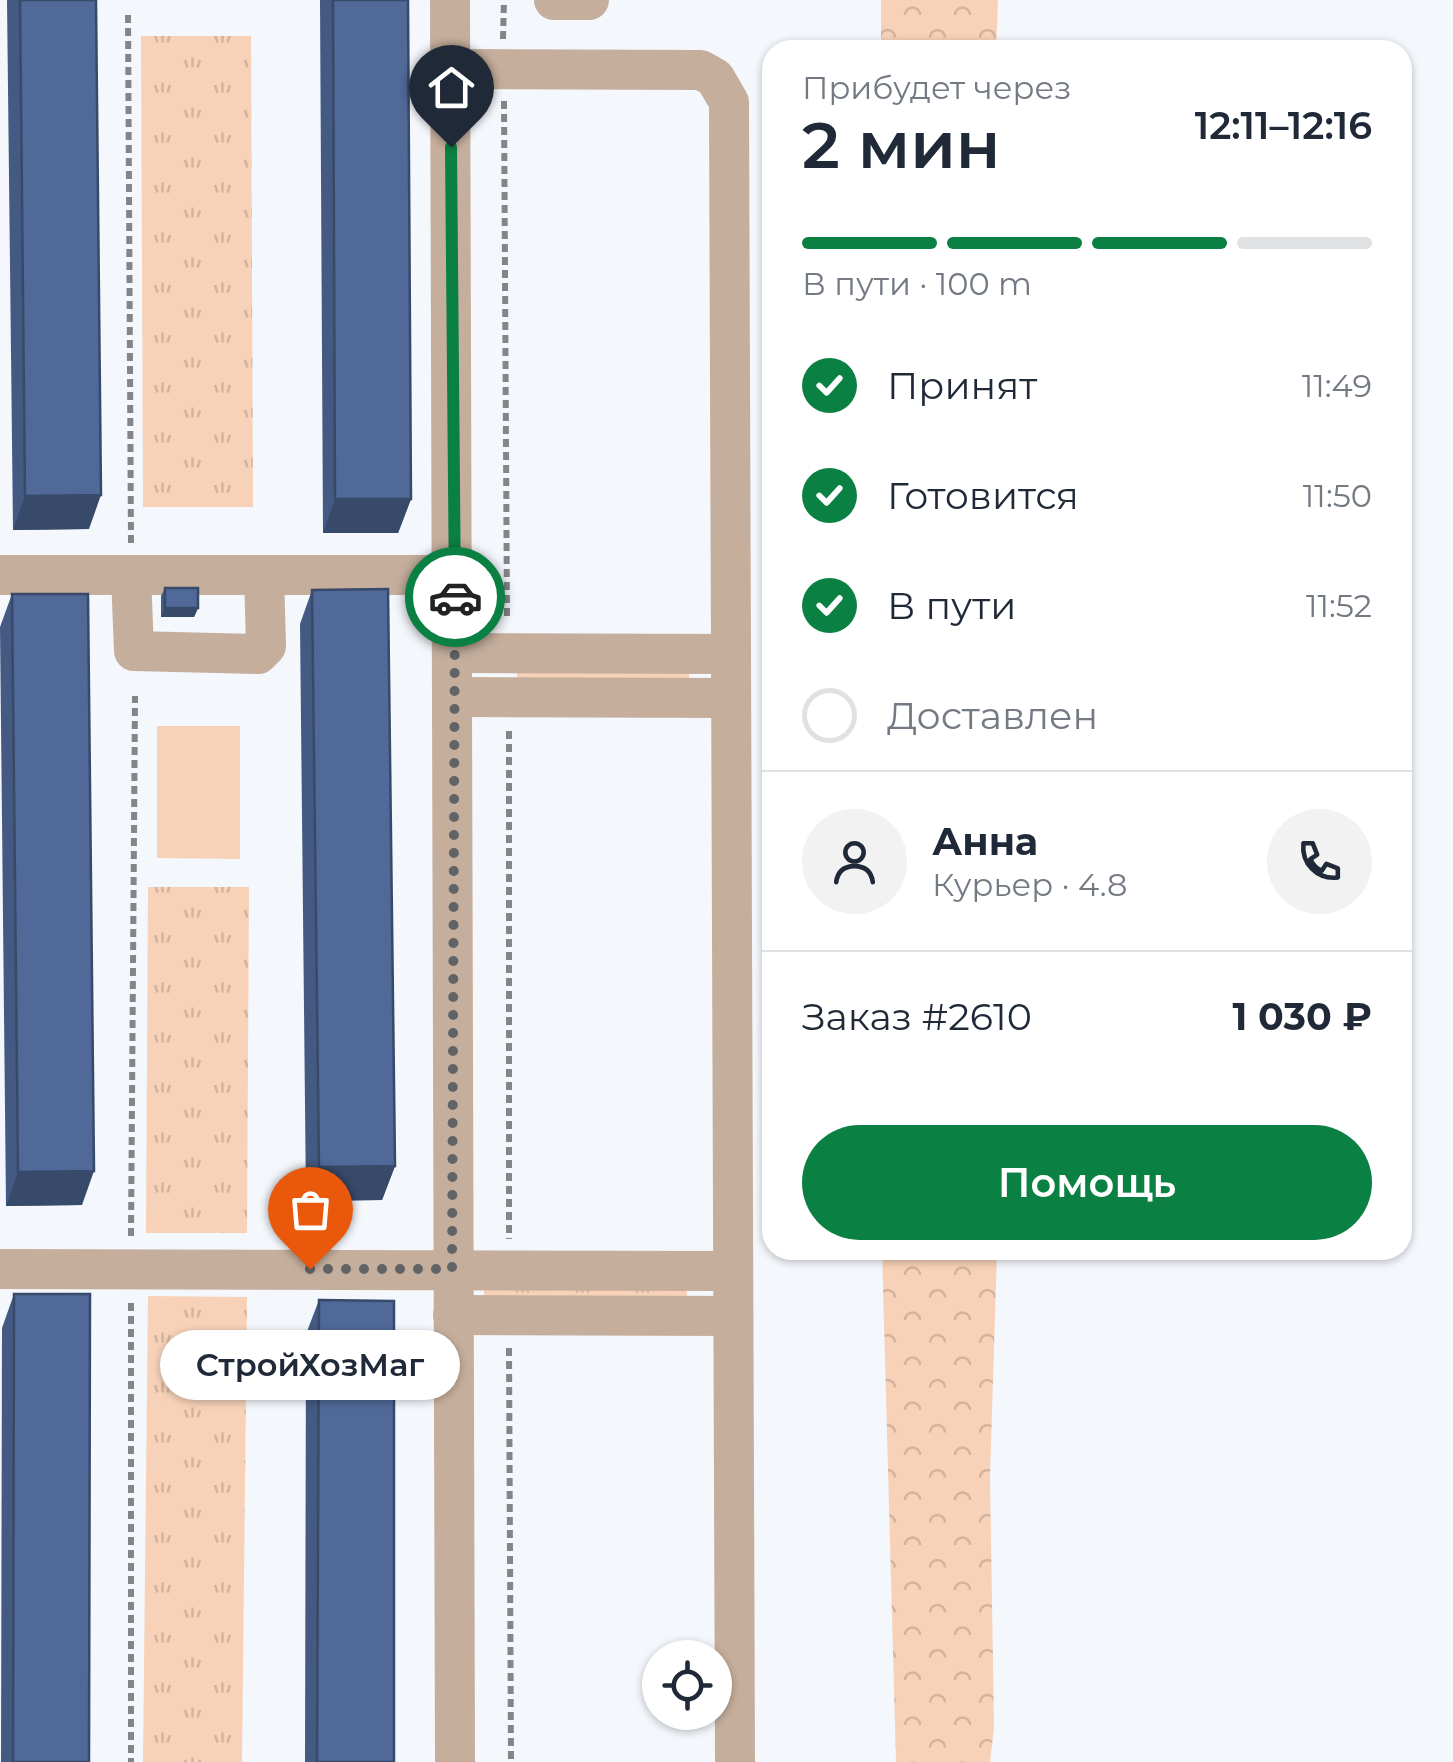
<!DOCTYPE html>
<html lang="ru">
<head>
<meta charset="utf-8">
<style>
  :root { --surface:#fff; --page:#f2f2f3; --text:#1f2937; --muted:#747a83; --line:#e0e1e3; --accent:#0b8043 }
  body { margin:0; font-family:Montserrat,sans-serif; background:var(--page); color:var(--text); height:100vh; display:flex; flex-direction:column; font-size:38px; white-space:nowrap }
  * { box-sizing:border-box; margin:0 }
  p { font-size:32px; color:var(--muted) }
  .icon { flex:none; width:55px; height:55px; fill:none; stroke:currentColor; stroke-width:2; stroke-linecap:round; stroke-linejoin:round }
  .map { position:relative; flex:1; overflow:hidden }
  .side { position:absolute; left:762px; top:40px; width:650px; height:1220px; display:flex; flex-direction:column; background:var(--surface); border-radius:30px; box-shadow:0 2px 8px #0004 }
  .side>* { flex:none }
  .controls { position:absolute; left:642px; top:1640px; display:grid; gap:20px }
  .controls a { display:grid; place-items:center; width:90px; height:90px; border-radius:50%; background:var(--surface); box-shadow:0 2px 8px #0004; font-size:50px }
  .pin { position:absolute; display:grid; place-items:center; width:85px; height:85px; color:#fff; margin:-102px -42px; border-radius:50% 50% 50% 0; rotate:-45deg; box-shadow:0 0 10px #0007 }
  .pin .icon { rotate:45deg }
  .courier { position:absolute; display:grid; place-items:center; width:100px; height:100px; margin:-50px; border:8px solid #0b8043; border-radius:50%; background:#fff; color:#222; box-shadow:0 2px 12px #0007 }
  .bubble { position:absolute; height:70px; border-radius:35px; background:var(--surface); box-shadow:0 2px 8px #0004; font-size:32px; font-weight:600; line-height:70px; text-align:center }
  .head em { font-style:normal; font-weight:600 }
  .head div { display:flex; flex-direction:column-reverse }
  .head { display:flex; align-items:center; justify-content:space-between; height:170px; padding:0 40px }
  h1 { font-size:65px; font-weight:600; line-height:75px }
  .bar { display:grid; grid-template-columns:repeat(4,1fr); gap:15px 10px; align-content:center; height:120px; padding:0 40px }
  .bar i { height:12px; border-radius:8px; background:var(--line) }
  .bar .on { background:var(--accent) }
  .bar p { grid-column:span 4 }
  .line { display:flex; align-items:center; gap:25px; padding:0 40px; border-top:2px solid var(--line) }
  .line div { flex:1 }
  .round { display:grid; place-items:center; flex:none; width:105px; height:105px; border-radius:52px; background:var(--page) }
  ol { padding:0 40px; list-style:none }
  li { display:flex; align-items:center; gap:30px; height:110px }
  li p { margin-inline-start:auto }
  li .icon { padding:10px; border-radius:50%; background:var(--accent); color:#fff; stroke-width:4 }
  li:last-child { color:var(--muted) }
  li i { width:55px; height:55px; border:5px solid var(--line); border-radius:50% }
  .cta { display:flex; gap:20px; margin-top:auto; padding:20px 40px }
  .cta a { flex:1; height:115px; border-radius:60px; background:var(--accent); color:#fff; font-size:40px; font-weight:600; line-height:115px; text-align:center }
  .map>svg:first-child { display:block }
  .grass { fill:url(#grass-tufts) }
  .forest { fill:url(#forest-crowns) }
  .pitch { fill:#f7d2b8 }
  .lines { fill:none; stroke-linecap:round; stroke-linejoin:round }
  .path { stroke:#838589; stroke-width:6; stroke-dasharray:8 5; stroke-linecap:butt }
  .minor { stroke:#c5ae9c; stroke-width:40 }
  .wall { fill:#455a83 }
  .shaded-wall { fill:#384a6a }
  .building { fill:#506998; stroke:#384a6a; stroke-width:2.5 }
  .done { stroke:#626366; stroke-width:10; stroke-dasharray:0 18 }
  .route { stroke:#0b8043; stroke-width:12 }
</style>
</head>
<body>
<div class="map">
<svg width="1453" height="1762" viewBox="0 0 1453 1762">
  <defs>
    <pattern id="grass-tufts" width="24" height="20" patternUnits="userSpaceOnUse" patternTransform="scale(2.5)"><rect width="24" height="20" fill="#f7d2b8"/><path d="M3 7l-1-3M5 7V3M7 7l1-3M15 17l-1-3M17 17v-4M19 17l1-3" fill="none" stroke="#d3b39d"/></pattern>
    <pattern id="forest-crowns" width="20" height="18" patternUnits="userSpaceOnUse" patternTransform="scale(2.5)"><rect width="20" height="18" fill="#f7d2b8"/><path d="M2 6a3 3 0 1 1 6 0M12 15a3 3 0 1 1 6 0" fill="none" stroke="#d3b39d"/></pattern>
  </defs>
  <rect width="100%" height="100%" fill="#f4f7fc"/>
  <g class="grass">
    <polygon points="141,36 251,36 253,507 143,507"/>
    <polygon points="517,664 689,664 689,684 517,683"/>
    <polygon points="148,887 249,887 247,1233 146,1233"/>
    <polygon points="687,1286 687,1306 484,1300 484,1290"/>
    <polygon points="148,1296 247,1297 242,1762 143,1762"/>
  </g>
  <g class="forest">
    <polygon points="881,0 998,0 996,50 881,50"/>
    <polygon points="882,1250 997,1250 990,1477 994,1728 990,1762 896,1762"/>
  </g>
  <polygon class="pitch" points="157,726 240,726 240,859 157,858"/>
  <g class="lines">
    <g class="path">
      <polyline points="128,15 131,544"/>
      <polyline points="503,39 504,0"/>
      <polyline points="504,101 507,619"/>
      <polyline points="509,731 509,1239"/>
      <polyline points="131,1236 135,696"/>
      <polyline points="131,1303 131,1762"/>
      <polyline points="509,1348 511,1762"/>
    </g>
    <g class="minor">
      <polyline points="450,0 455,1762"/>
      <polyline points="554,0 589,0"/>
      <polyline points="450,69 701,70 715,78 729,102 735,1762"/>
      <polyline points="0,575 455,575"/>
      <polyline points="131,575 134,651 258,654 266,646 264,575"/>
      <polyline points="455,653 731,654"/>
      <polyline points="455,697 731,698"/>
      <polyline points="0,1269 733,1271"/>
      <polyline points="453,1315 733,1316"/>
    </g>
  </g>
  <g class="wall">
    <polygon points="7,0 96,0 89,529 13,530"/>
    <polygon points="320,0 408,0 411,499 398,533 323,533"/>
    <polygon points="165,588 198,608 194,617 161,617 161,596"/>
    <polygon points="312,590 395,1166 382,1200 306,1201 300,624"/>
    <polygon points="12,594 82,1205 6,1206 0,627"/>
    <polygon points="14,1294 89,1762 1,1762 2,1328"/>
    <polygon points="319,1300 394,1762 305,1762 306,1334"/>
  </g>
  <g class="shaded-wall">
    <polygon points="101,495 89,529 13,530 25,496"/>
    <polygon points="335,499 411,499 398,533 323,533"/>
    <polygon points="165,608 198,608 194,617 161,617"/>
    <polygon points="395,1166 382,1200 306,1201 319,1167"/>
    <polygon points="94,1171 82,1205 6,1206 18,1172"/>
  </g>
  <g class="building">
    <polygon points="20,0 96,0 101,495 25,496"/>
    <polygon points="333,0 408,0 411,499 335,499"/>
    <rect x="165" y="588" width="33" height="20"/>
    <polygon points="388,589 395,1166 319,1167 312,590"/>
    <polygon points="12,594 88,594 94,1171 18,1172"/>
    <polygon points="14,1294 90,1294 89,1762 13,1762"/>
    <polygon points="319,1300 394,1301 394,1762 317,1762"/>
  </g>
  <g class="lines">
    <polyline class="done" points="310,1269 452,1269 455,597"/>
    <polyline class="route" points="451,147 455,597"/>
  </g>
</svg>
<div class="controls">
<a><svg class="icon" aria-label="locate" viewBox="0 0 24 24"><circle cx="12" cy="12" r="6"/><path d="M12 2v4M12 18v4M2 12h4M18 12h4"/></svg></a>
</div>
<div class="pin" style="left:310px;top:1269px;background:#ea580c"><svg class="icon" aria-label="bag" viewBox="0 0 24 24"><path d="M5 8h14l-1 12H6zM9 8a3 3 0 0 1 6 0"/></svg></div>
<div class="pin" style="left:451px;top:147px;background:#1f2937"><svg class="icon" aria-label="home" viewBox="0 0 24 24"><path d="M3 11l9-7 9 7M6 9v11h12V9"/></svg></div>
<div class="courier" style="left:455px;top:597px"><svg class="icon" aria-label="car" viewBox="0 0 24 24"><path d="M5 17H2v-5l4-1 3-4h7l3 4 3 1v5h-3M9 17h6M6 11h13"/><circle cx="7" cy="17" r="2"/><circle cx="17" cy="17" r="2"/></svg></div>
<div class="bubble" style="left:160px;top:1330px;width:300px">СтройХозМаг</div>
<section class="side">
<div class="head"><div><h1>2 мин</h1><p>Прибудет через</p></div><em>12:11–12:16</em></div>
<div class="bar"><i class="on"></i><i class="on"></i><i class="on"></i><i></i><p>В пути · 100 m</p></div>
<ol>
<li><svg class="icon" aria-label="check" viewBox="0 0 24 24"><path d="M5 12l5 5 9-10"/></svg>Принят<p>11:49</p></li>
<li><svg class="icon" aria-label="check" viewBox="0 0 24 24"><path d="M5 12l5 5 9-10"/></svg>Готовится<p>11:50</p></li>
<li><svg class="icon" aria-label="check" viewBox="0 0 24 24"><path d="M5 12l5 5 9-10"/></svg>В пути<p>11:52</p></li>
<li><i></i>Доставлен</li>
</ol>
<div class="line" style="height:180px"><a class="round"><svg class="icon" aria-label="person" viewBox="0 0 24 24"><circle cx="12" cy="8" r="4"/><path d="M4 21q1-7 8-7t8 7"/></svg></a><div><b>Анна</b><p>Курьер · 4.8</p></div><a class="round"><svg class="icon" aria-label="phone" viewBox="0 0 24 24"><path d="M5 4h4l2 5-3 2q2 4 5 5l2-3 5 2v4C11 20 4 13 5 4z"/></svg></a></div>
<div class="line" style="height:130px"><div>Заказ #2610</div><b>1 030 ₽</b></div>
<div class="cta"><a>Помощь</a></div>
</section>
</div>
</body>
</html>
